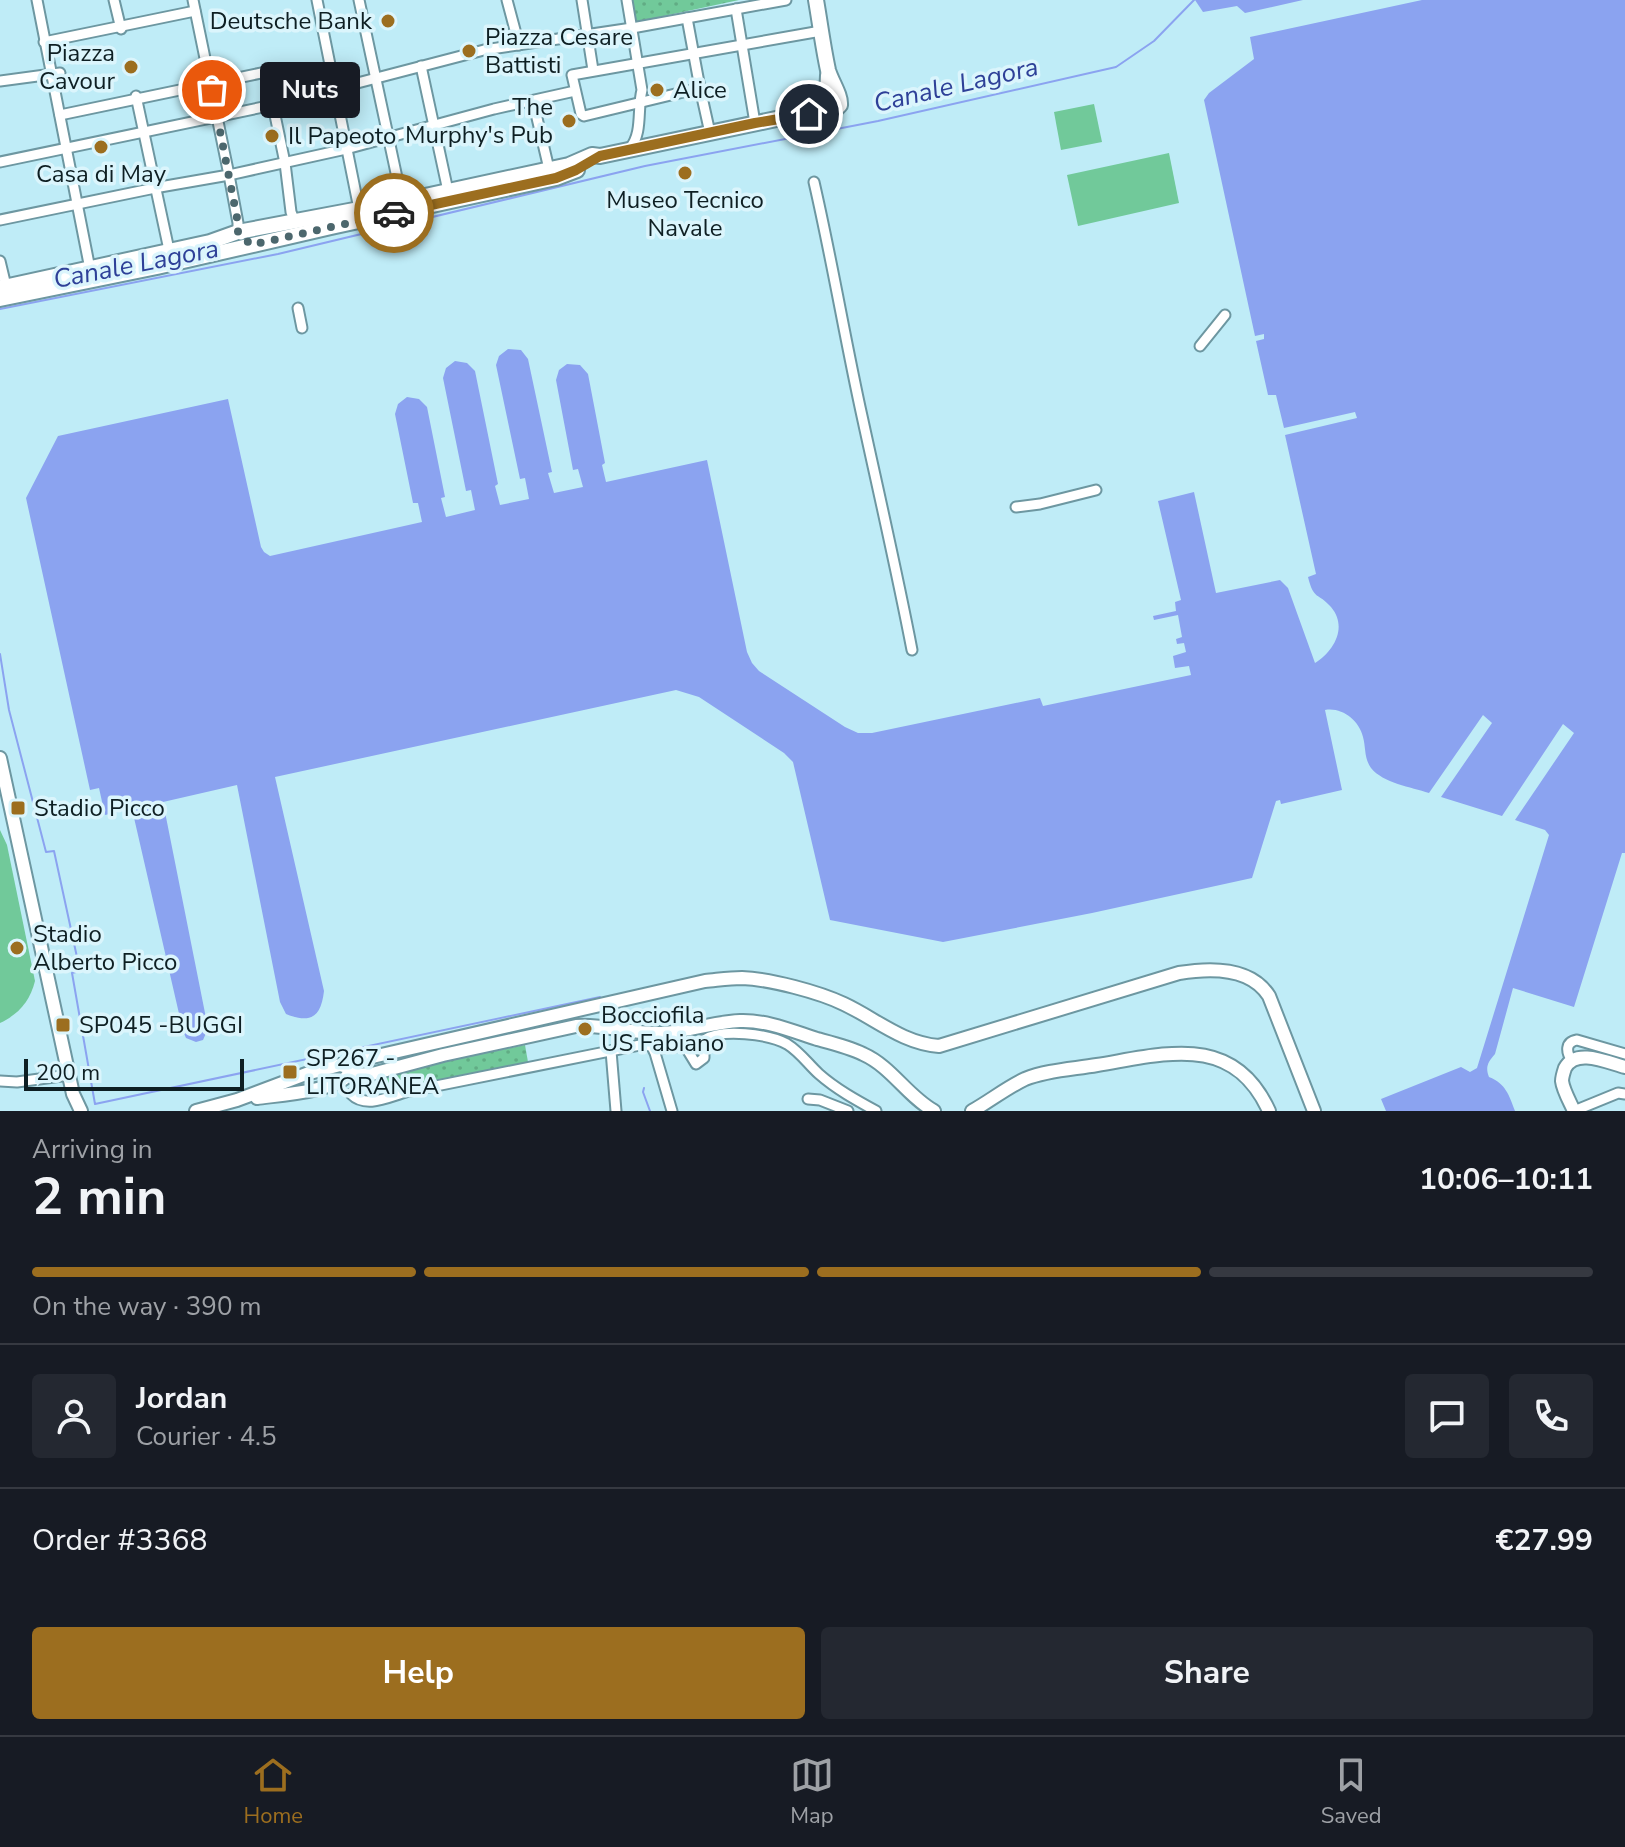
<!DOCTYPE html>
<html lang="en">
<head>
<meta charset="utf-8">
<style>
  :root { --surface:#171b24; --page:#242831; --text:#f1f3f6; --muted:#9ea1a6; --line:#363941; --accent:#9c6e1f }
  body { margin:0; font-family:"Nunito Sans",sans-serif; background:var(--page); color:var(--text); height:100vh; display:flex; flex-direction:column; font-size:30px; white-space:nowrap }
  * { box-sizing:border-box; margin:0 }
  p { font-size:26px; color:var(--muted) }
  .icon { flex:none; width:44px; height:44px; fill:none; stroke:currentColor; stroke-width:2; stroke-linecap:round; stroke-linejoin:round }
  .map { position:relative; height:1111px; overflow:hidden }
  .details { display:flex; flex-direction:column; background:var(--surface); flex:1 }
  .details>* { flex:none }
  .scale { position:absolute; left:24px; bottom:20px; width:220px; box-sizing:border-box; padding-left:8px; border:4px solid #0e1f23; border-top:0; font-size:22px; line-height:28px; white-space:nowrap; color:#0e1f23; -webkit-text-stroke:6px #dbf5fc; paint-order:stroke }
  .pin { position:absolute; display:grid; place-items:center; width:68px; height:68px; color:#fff; margin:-34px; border:4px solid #fff; border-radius:50%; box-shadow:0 2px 8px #0007 }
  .courier { position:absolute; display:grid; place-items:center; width:80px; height:80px; margin:-40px; border:6px solid #9c6e1f; border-radius:50%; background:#fff; color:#222; box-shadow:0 2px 10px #0007 }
  .bubble { position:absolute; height:56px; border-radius:8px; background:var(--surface); box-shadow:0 4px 20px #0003; font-size:26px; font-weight:700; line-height:56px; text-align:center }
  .head em { font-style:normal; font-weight:700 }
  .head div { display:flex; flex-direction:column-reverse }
  .head { display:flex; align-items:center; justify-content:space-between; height:136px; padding:0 32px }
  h1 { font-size:52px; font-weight:700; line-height:60px }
  .bar { display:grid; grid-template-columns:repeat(4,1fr); gap:12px 8px; align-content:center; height:96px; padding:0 32px }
  .bar i { height:10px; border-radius:6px; background:var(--line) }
  .bar .current { background:var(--accent) }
  .bar p { grid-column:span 4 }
  .line { display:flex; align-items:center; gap:20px; padding:0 32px; border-top:2px solid var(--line) }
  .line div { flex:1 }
  .round { display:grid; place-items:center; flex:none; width:84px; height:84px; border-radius:8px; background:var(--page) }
  .primary-button { display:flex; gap:16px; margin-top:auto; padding:16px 32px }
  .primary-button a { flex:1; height:92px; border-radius:8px; background:var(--accent); color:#fff; font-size:32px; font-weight:700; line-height:92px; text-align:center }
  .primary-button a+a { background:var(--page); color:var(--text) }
  .tab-bar { display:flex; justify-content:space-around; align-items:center; height:112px; border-top:2px solid var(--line); background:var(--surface); font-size:22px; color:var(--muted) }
  .tab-bar a { display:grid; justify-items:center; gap:4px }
  .tab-bar .current { color:var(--accent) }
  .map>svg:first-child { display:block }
  .grass { fill:url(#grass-dots) }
  .garden { fill:#71c99a }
  .water { fill:#8ba3f0 }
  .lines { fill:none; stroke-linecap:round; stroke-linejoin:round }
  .stream { stroke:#8ba3f0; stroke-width:2 }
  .street-casing { stroke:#6d97a1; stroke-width:13 }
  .secondary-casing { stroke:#6d97a1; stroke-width:16 }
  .primary-casing { stroke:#6d97a1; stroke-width:18 }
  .street { stroke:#fff; stroke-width:9 }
  .secondary { stroke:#fff; stroke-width:12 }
  .primary { stroke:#fff; stroke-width:14 }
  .done { stroke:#4c676d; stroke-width:8; stroke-dasharray:0 14.4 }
  .route { stroke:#9c6e1f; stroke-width:10 }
  .poi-dot { fill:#9c6e1f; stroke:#dbf5fc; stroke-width:3 }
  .labels { text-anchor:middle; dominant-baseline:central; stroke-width:7; stroke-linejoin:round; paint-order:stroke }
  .poi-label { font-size:24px; fill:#0e1f23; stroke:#dbf5fc; text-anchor:start }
  .water-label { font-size:26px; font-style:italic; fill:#2e4098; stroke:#dbf5fc }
</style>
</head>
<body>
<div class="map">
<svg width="1625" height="1111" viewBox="0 0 1625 1111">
  <defs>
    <pattern id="grass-dots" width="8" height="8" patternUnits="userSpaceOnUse" patternTransform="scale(2)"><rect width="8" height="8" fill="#71c99a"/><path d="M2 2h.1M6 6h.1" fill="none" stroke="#61ac84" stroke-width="1.8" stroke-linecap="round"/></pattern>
  </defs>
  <rect width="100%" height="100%" fill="#bfecf7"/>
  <g class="grass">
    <polygon points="632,0 739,0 636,22"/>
    <polygon points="525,1045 528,1062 388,1091 385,1074"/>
  </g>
  <g class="garden">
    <polygon points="1094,104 1102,142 1061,150 1054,112"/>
    <polygon points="1169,153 1179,203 1078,226 1067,175"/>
    <path d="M 0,830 L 7,845 L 35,981 C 30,1001 19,1014 0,1023 Z"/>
  </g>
  <g class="water">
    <polygon points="1195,0 1303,0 1245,13 1237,6 1203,12"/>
    <path d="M 1422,0 L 1625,0 L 1625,853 L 1622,853 L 1574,1007 L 1513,988 L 1495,1054 C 1488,1062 1485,1067 1489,1077 C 1506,1084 1509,1095 1515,1111 L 1386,1111 L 1381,1099 L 1461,1067 L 1470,1072 L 1477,1068 L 1549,835 L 1545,830 L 1515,820 L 1574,733 L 1563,724 L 1502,816 L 1441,797 L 1492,723 L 1483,715 L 1429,793 C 1411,787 1383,783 1371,768 C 1364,758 1366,748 1363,737 C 1359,720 1342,707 1325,710 L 1342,790 L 1281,804 L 1280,800 L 1276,801 L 1252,878 L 1092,913 L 943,942 L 830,920 L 793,762 L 784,753 L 699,697 L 676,690 L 275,777 L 324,991 C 321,1017 311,1024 286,1014 L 280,1002 L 237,785 L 163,802 L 207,1023 L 207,1031 L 203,1040 L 196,1042 L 186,1038 L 183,1031 L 132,809 L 105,815 L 99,788 L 90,790 L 26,498 L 58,436 L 228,399 L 261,547 L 264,552 L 270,556 L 422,522 L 418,503 L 413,503 L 395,414 L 398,404 L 407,397 L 419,399 L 427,407 L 445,497 L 441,498 L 446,517 L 475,510 L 471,490 L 466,491 L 443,378 L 446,368 L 455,361 L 467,363 L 475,371 L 498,484 L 495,486 L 500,505 L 529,499 L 525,478 L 520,479 L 496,365 L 499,356 L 508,349 L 521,350 L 528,359 L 552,472 L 548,473 L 554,493 L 583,487 L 578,469 L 573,470 L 556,380 L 559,370 L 567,364 L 580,365 L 588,374 L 605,463 L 602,465 L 606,482 L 707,460 L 747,652 L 752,663 L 759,671 L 845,727 L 858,733 L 872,733 L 1040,698 L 1043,706 L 1191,675 L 1189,666 L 1175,668 L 1173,656 L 1186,652 L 1184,643 L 1177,644 L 1176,639 L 1182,637 L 1178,615 L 1154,620 L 1153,616 L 1176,611 L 1175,602 L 1181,600 L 1158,501 L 1194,492 L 1216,593 L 1280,580 L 1288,588 L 1315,663 C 1334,651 1348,627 1331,607 C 1318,592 1314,601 1308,577 L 1316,574 L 1285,435 L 1357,418 L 1355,412 L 1284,428 L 1276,395 L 1268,395 L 1256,341 L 1264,339 L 1264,334 L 1255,336 L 1204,100 L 1209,93 L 1254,59 L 1250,37 Z"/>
  </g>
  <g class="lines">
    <g class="stream">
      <polyline points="0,309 278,254 645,166 878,121 1116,67 1154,41 1194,0"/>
      <polyline points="0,654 9,710 46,852 54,851 80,971 72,973 95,1104 600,997"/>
      <polyline points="615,1009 625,1018 628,1027"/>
      <polyline points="644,1088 643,1092 650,1111"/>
    </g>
    <g class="street-casing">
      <g id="street">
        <polyline points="37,0 90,269"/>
        <polyline points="114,0 121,29"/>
        <polyline points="193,0 229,175 238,223 238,232 241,235"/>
        <polyline points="317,0 359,209"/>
        <polyline points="359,0 402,201"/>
        <polyline points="507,0 519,45"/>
        <polyline points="582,0 593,70"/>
        <path d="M 627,0 L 642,90 C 637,109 643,133 630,148"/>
        <polyline points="736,9 755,123"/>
        <polyline points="687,18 700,88"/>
        <polyline points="44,42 195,11"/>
        <polyline points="421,66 448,191"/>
        <polyline points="0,81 60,73"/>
        <polyline points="136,96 169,250"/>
        <polyline points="533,101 549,169"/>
        <polyline points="60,115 266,72 285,163 291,212 295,222"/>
        <polyline points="710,133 700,88 584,116 581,114 572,75 821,31"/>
        <polyline points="0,162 273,105 484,50 632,28 786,0"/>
        <path d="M 814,182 C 832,260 845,339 862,416 C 879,494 897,572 912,650"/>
        <polyline points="0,220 160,187 229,175 346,149 494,109 575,91"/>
        <polyline points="0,261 6,286"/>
        <polyline points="298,308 302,328"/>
        <polyline points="1200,346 1225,315"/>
        <polyline points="1016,507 1040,504 1096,490"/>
        <path d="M 651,1033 L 660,1048 L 685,1046 L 696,1064 L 704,1058 L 704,1040 C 721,1028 769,1034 787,1044 C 800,1052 808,1064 819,1074 C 836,1089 856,1100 876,1111"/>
        <polyline points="611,1051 616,1111"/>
        <path d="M 1572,1061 C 1566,1052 1565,1042 1577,1040 L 1625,1054"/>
        <polyline points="0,1081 17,1082 69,1075"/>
        <path d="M 351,1094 C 366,1109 388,1097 406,1092 L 645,1044 L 652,1047 L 655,1053 L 672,1111"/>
        <polyline points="808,1099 820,1100 848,1111"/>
        <polyline points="1574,1111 1618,1093 1625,1094"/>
      </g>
    </g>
    <g class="secondary-casing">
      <g id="secondary">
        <polyline points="0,758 73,1094 81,1111"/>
        <path d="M 347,1067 L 354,1063 L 368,1058 L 705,981 C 717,980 729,978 742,978 C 770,979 819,992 844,1004 C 876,1019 902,1043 939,1046 L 1179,973 C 1209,968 1250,966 1269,996 L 1314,1111"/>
        <path d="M 348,1075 L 372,1074 L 443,1055 L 576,1026 C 605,1024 632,1034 661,1033 C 688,1032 713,1022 740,1021 C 766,1020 792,1031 817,1039 C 832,1043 849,1047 863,1054 C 892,1067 907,1096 934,1111"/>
        <path d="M 257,1098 C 278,1095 336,1091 348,1075"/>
        <polyline points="196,1111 237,1100 306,1074 340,1065 347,1067"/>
        <path d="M 972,1111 C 990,1101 1006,1088 1025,1079 C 1047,1070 1074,1069 1097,1065 C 1165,1054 1233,1032 1269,1111"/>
        <path d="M 1574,1111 C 1570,1102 1563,1090 1562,1081 C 1562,1077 1564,1071 1565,1068 C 1576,1047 1609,1063 1625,1067"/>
      </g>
    </g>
    <g class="primary-casing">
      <g id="primary">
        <path d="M 806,112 C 822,104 828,93 828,75"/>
        <path d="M 0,288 L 210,242 L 238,232 L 402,201 L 569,165 L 592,155 L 600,156 L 800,114 L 834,111 L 840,105 C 841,95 831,81 828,70 C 823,47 820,23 816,0"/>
        <polyline points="0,299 157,267 331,227 556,178 577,170"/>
      </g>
    </g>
    <use href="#street" class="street"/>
    <use href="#secondary" class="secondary"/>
    <use href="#primary" class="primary"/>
  </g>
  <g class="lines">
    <polyline class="done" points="212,90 238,223 238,232 251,245 394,213"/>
    <polyline class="route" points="394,213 556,178 576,170 600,156 755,123 809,114"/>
  </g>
  <g class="poi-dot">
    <circle cx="388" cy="21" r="8"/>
    <circle cx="469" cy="51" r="8"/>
    <circle cx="131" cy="67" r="8"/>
    <circle cx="657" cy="90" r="8"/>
    <circle cx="569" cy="121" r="8"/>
    <circle cx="272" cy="136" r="8"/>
    <circle cx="101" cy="147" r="8"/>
    <circle cx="685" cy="173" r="8"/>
    <rect x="10" y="800" width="16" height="16" rx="4"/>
    <circle cx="17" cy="948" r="8"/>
    <rect x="55" y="1017" width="16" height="16" rx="4"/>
    <circle cx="585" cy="1029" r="8"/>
    <rect x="282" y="1064" width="16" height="16" rx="4"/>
  </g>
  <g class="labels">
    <g class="poi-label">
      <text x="372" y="21" text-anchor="end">Deutsche Bank</text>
      <text x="485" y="37">Piazza Cesare<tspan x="485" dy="28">Battisti</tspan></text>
      <text x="115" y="53" text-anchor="end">Piazza<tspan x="115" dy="28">Cavour</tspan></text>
      <text x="673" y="90">Alice</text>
      <text x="553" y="107" text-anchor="end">The<tspan x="553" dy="28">Murphy's Pub</tspan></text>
      <text x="288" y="136">Il Papeoto</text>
      <text x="101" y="174" text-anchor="middle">Casa di May</text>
      <text x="685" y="200" text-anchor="middle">Museo Tecnico<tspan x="685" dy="28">Navale</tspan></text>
      <text x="34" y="808">Stadio Picco</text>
      <text x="33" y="934">Stadio<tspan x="33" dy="28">Alberto Picco</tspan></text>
      <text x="601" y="1015">Bocciofila<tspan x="601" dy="28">US Fabiano</tspan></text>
      <text x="79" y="1025">SP045 -BUGGI</text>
      <text x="306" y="1058">SP267 -<tspan x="306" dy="28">LITORANEA</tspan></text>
    </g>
    <g class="water-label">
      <text transform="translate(956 85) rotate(-13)">Canale Lagora</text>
      <text transform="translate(136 264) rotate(-11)">Canale Lagora</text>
    </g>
  </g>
</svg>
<div class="scale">200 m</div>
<div class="pin" style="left:212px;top:90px;background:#ea580c"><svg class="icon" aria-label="bag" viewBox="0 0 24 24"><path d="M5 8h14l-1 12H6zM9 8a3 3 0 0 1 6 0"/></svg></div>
<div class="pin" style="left:809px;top:114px;background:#1f2937"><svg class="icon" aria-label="home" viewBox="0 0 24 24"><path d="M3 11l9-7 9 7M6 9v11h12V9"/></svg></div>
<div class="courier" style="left:394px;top:213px"><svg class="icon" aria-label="car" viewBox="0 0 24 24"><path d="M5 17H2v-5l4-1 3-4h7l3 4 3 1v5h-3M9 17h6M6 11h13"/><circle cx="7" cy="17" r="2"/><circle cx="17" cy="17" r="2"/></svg></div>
<div class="bubble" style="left:260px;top:62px;width:100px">Nuts</div>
</div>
<section class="details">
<div class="head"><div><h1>2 min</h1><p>Arriving in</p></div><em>10:06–10:11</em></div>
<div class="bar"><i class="current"></i><i class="current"></i><i class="current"></i><i></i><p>On the way · 390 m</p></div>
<div class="line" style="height:144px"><a class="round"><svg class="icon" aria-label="person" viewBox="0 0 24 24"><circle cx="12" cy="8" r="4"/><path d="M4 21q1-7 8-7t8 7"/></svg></a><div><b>Jordan</b><p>Courier · 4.5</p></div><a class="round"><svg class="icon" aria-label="chat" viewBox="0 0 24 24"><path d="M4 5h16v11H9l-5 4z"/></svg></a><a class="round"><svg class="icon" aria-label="phone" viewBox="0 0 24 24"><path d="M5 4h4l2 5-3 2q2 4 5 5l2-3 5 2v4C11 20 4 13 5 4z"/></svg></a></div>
<div class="line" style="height:104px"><div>Order #3368</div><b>€27.99</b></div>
<div class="primary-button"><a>Help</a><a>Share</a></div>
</section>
<nav class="tab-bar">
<a class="current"><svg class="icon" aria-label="home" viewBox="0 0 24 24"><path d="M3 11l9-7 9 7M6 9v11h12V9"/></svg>Home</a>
<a><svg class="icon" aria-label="map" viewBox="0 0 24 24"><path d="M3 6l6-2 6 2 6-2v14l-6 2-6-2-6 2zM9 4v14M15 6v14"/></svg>Map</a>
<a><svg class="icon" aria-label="saved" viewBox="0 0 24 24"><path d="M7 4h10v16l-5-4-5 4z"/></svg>Saved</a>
</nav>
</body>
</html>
